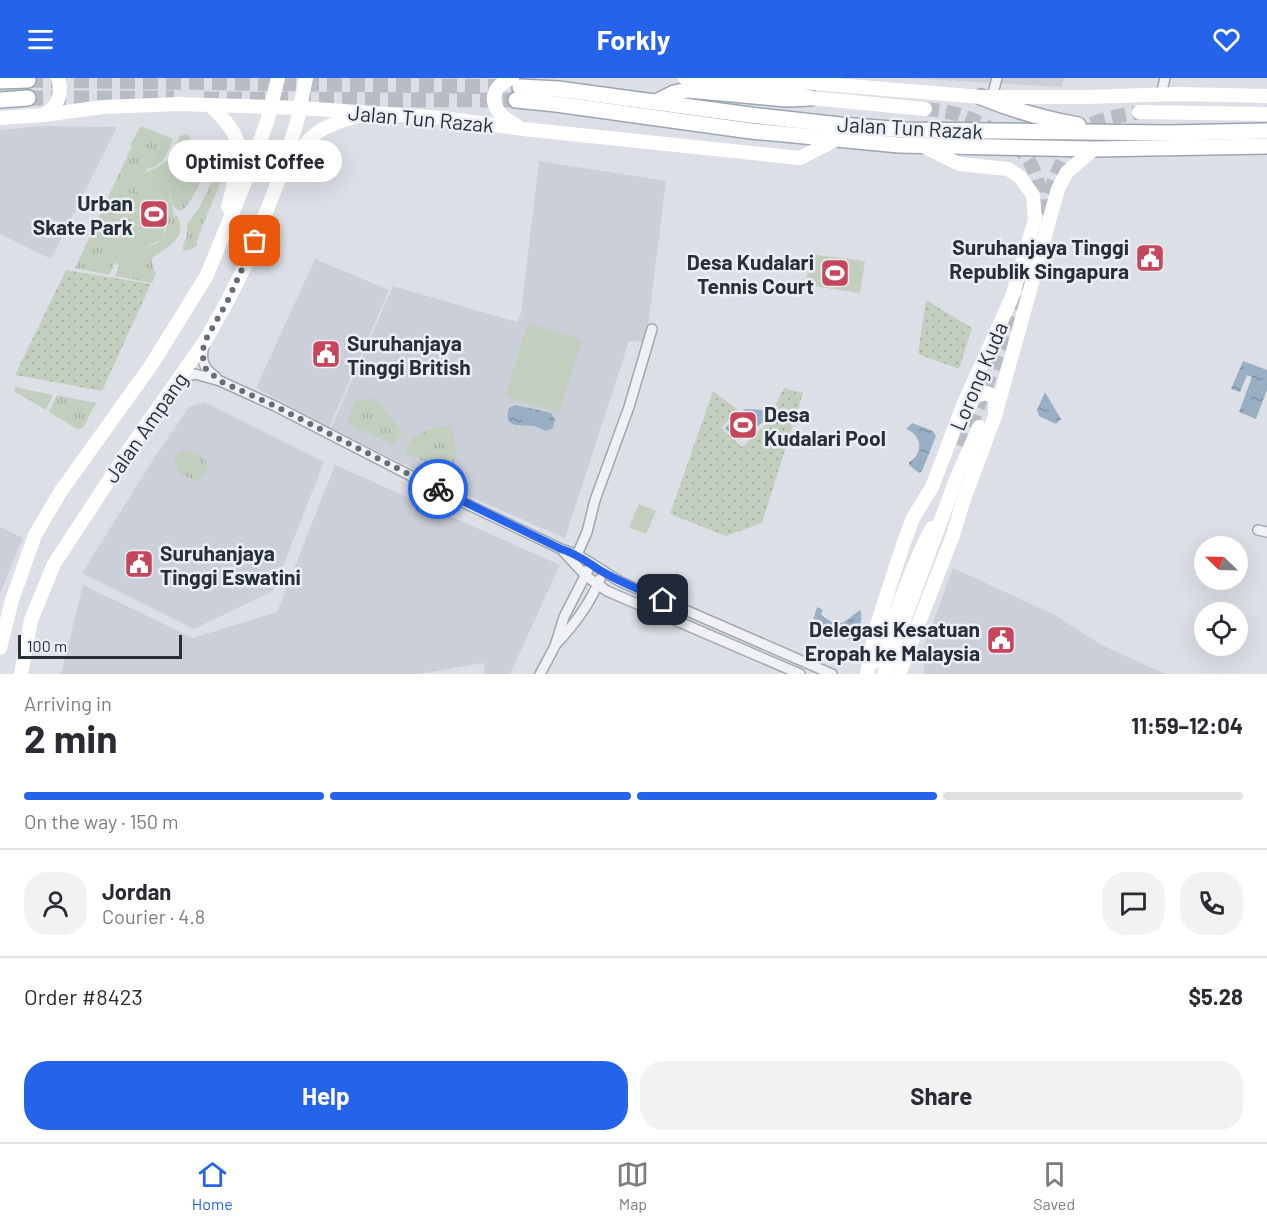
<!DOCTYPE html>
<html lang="en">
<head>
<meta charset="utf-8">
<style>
  :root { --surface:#fff; --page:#f2f2f3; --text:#2b2b33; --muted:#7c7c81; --line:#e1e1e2; --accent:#2563eb }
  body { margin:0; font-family:Barlow,sans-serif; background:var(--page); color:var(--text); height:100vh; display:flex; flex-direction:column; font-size:22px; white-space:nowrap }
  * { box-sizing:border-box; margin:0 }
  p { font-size:20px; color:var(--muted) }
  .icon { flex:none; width:33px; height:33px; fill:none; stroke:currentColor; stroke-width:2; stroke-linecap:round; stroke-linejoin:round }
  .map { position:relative; height:596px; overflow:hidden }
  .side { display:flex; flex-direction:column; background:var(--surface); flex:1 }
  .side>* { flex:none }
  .needle { width:39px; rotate:293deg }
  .controls { position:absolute; left:1194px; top:458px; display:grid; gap:12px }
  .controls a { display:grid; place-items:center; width:54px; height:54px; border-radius:50%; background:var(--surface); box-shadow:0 6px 24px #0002; font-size:30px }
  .scale { position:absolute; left:18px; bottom:15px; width:164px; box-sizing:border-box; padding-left:6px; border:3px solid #272f3b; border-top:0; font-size:16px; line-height:21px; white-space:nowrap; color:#272f3b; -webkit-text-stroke:4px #ebeff4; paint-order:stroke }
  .pin { position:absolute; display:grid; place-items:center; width:51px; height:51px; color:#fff; margin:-26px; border-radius:12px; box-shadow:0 3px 9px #0006 }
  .courier { position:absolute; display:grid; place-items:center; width:60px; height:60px; margin:-30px; border:4px solid #2563eb; border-radius:50%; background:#fff; color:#222; box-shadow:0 2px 8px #0007 }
  .bubble { position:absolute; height:42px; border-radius:21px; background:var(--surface); box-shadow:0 6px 24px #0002; font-size:20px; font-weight:700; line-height:42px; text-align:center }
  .head em { font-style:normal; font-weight:700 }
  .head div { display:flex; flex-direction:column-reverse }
  .head { display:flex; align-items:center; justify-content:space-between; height:102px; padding:0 24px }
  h1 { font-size:39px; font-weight:700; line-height:45px }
  .bar { display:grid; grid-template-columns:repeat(4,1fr); gap:9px 6px; align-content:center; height:72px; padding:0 24px }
  .bar i { height:8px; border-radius:4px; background:var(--line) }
  .bar .on { background:var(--accent) }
  .bar p { grid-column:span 4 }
  .line { display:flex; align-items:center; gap:15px; padding:0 24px; border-top:2px solid var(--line) }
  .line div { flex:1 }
  .round { display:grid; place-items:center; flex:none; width:63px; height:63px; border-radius:24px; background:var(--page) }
  .button { display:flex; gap:12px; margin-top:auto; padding:12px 24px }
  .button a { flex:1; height:69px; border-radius:24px; background:var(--accent); color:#fff; font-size:24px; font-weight:700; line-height:69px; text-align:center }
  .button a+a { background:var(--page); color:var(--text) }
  header { display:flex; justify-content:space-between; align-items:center; height:78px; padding:0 24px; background:var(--accent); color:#fff; font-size:27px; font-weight:700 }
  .tabs { display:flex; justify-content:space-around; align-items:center; height:84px; border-top:2px solid var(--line); background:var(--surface); font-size:16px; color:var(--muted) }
  .tabs a { display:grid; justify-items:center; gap:3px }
  .tabs .on { color:var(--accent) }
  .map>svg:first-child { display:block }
  .built { fill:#cbcfd7 }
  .grass { fill:url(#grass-tufts) }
  .park { fill:url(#park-dots) }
  .pitch { fill:#c3cfbe }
  .water { fill:url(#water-ripples) }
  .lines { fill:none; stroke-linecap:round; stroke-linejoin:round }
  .secondary-tunnel { stroke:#b8bdc4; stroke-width:14; stroke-dasharray:14 7; stroke-linecap:butt }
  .primary-tunnel { stroke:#b8bdc4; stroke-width:15; stroke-dasharray:15 8; stroke-linecap:butt }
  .street-casing { stroke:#a2a7af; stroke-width:12 }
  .primary-casing { stroke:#9ca5b1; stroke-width:18 }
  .street { stroke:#eff1f4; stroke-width:9 }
  .secondary { stroke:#fff; stroke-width:14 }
  .primary { stroke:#fff; stroke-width:15 }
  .done { stroke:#666d77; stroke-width:6; stroke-dasharray:0 10.8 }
  .route { stroke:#2563eb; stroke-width:8 }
  .labels { text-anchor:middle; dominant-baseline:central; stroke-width:5; stroke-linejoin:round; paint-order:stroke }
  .street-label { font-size:21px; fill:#272f3b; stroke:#ebeff4 }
  .poi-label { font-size:21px; font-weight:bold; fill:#272f3b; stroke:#ebeff4; text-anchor:end }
</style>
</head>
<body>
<header><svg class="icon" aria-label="menu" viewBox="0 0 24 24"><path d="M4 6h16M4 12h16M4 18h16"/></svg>Forkly<svg class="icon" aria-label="heart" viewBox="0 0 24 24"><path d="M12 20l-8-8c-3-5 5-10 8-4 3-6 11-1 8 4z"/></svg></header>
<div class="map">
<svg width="1267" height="596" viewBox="0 0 1267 596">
  <defs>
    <pattern id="grass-tufts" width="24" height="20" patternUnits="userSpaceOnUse" patternTransform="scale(1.5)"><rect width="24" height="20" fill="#c3cfbe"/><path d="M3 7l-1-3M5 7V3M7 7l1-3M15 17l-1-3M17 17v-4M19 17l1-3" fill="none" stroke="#a8b2a4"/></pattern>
    <pattern id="park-dots" width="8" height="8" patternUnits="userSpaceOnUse" patternTransform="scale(1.5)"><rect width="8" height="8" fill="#c3cfbe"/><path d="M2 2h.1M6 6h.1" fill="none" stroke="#a8b2a4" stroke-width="1.8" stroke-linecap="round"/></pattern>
    <pattern id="water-ripples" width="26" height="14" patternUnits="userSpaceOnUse" patternTransform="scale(1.5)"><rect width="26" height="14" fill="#99afc4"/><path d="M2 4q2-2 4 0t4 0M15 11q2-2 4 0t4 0" fill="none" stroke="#7d8fa0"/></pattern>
  </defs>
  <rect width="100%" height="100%" fill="#dce0e6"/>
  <g class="built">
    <polygon points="906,0 1064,0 1062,9"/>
    <polygon points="43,48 117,49 51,181 0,156 0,52"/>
    <polygon points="539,83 666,103 646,264 629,263 565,460 459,414 331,350 393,208 517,244 521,235"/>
    <polygon points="315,181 389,212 329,350 256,310"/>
    <polygon points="204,324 324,384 273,513 194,551 82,495 154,380 189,329"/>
    <polygon points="335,387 560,487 510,596 485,596 484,585 418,596 61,596 83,507 193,560 277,534"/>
    <polygon points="0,449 23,460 0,515"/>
    <polygon points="953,490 1055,537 1100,566 1165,596 925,596 922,574"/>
  </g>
  <g class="grass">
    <path d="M 141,48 L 173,61 C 167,75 164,88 147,91 L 137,113 L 141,122 L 141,128 L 134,135 L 132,148 L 116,156 L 110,177 L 115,185 L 109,197 L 75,190 L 132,68 L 130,67 Z"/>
    <path d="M 185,56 C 192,59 190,61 194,66 C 200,71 206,69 207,78 C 209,91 191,127 181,133 C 159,125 179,104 187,92 L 185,85 L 173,79 L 170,81 L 180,58 Z"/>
    <polygon points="221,85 226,90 197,162 197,168 186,173 183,172 183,167 187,158 187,146 199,130"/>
    <path d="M 170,137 L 177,138 C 189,161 166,169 152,180 L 152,186 L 156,195 L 152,205 L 115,198 L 119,188 L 121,189 L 141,184 L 146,169 L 158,165 L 166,152 L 167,140 Z"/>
    <polygon points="15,309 53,317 46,332 14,313"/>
    <polygon points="57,317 96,325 83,350 77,351 49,334"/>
    <polygon points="374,320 402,353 395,367 346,345 355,323"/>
    <polygon points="451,347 457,378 450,396 405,374 413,359 433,350"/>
    <path d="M 182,373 C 195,373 205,377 208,389 L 200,402 L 193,402 L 179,394 L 174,380 Z"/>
  </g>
  <g class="park">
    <polygon points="66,192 151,206 102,313 15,297"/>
    <polygon points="926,222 972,250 959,291 918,276"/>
    <polygon points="784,310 803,315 762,445 726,458 670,436 713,313 738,332 721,350 742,369 766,346"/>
  </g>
  <g class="pitch">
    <path d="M 173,79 C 182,81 185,84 187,92 L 170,120 L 174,137 L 167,140 L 162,161 L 146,169 L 141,184 L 136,190 C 118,196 99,172 114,158 C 119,153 126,151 131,148 L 134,135 L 141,128 C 141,121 136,116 137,109 C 137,96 146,94 156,90 C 162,87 166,82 173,79 Z"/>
    <polygon points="810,176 865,183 860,215 806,207"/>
    <polygon points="528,245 582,262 559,335 505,318"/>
    <polygon points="639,426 656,433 646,456 629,449"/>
  </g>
  <g class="water">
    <polygon points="1243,283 1267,292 1267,312 1256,341 1239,334 1252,299 1247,297 1240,314 1231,311"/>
    <polygon points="1045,314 1061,341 1056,346 1039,338 1037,332"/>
    <polygon points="515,327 551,335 555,342 553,350 546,353 534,348 515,347 509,344 507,338 509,330"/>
    <polygon points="745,331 764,332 763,344 739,362 725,350"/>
    <path d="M 912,345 L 933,353 L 936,358 L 922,393 L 919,395 L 909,387 L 909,384 C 924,376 922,357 906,351 Z"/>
    <path d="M 817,529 L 823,532 L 821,536 C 841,555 846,541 860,532 C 864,538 859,559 850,561 C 843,563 816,549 813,543 Z"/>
  </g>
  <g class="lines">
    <g class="secondary-tunnel">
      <path d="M 925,31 C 954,33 971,39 996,54"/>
      <path d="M 1014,67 C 1035,82 1040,107 1042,132"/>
      <path d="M 1036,156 C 1043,130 1064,66 1085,50 C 1098,40 1122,38 1139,34"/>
      <polyline points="963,369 1018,224 1026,192"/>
    </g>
    <g class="primary-tunnel">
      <polyline points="28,2 520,9"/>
      <polyline points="28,20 174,20"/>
      <polyline points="204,21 516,22"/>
    </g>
    <g class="street-casing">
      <g id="street">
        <polyline points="1161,17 1165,0"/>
        <polyline points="992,19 997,0"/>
        <path d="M 204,268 C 200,282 204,291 216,299"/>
        <path d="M 179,301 L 195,296 L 220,303 L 275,328 L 450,418 L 561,471 C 583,477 601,493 621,504 L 832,596"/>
        <polyline points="1258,452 1267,454"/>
        <polyline points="563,473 586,498 607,513 800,596"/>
        <polyline points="576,479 587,454 595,422 629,329 652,251"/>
        <path d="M 556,566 C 575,546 590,526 600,501"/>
        <polyline points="540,596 555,568 564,539 588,492"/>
      </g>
    </g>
    <g class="primary-casing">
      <g id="primary">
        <polyline points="0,3 28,2"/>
        <polyline points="520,9 558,11 750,37 840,47 905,52 1170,55 1267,53"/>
        <path d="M 981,19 C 1013,32 1044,41 1078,47"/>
        <polyline points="0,22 28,20"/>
        <polyline points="516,22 556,26 751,53 899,67 1094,71 1267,68"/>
        <polyline points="656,24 674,15 688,12 786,21 811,20"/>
      </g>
    </g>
    <use href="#street" class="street"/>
    <g class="secondary">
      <path d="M 512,0 C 483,12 492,36 516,47"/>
      <polyline points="685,0 781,12 811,20 925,31"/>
      <polyline points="753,0 981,19 1086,19 1178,16 1267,18"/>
      <path d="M 210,27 C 252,67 240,77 228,129"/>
      <polyline points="1139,34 1267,36"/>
      <path d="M 45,36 C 58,28 63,15 58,0"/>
      <polyline points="0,40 43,37 103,29 180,26 300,30 444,40 523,51 800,80 837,61"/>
      <path d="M 287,90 C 310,57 317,49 358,38"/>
      <polyline points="968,331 975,318 987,315 995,320 995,333"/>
      <polyline points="0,570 12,522 35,457 61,413 152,286 207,197 245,104 267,44 278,0"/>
      <path d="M 874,584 C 897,541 908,493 932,450"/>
      <polyline points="21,596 31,542 54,486 130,370 205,263 227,224 246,186 279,101 297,44 306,0"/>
      <polyline points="867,596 875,553 902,470 913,440 932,409 964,325 1012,219 1035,142 1033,117 1020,99 1008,91 959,86 923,68"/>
      <polyline points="884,596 957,399 979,349"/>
      <polyline points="899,596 953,457 964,421 995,338 1058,111 1067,94 1094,71"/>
    </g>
    <use href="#primary" class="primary"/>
  </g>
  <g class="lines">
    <polyline class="done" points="255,163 227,224 205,263 202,276 206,291 220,303 275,328 438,411"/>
    <path class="route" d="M 438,411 L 561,471 C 578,476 588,485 603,494 C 622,505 643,513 663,522"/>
  </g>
  <defs>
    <g id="stadium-square" transform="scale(1.5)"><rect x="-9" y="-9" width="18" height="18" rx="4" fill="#c6465c" stroke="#ebeff4"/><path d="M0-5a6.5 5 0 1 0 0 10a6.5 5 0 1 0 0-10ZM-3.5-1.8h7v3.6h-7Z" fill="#fff"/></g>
    <g id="civic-square" transform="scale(1.5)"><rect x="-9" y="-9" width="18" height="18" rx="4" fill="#c6465c" stroke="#ebeff4"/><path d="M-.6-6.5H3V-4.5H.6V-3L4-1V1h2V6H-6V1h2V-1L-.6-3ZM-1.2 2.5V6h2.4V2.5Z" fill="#fff"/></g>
  </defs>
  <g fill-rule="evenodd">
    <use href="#stadium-square" x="154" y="136"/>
    <use href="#civic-square" x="1150" y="180"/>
    <use href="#stadium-square" x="835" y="195"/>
    <use href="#civic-square" x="326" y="276"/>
    <use href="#stadium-square" x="743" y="347"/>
    <use href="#civic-square" x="139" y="486"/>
    <use href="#civic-square" x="1001" y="562"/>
  </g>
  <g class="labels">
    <g class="street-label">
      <text transform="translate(421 40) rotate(5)">Jalan Tun Razak</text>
      <text transform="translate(910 49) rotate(3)">Jalan Tun Razak</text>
      <text transform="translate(978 298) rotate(-67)">Lorong Kuda</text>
      <text transform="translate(145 349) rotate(-55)">Jalan Ampang</text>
    </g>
    <g class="poi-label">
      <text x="133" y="124">Urban<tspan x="133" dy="24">Skate Park</tspan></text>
      <text x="1129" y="168">Suruhanjaya Tinggi<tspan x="1129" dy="24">Republik Singapura</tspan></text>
      <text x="814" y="183">Desa Kudalari<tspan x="814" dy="24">Tennis Court</tspan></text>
      <text x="347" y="264" text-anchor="start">Suruhanjaya<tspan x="347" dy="24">Tinggi British</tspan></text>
      <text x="764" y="335" text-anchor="start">Desa<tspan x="764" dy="24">Kudalari Pool</tspan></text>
      <text x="160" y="474" text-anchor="start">Suruhanjaya<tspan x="160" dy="24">Tinggi Eswatini</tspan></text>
      <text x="980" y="550">Delegasi Kesatuan<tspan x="980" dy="24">Eropah ke Malaysia</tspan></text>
    </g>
  </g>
</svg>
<div class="controls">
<a><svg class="needle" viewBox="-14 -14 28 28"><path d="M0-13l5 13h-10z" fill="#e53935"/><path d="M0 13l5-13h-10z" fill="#7c7c81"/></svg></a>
<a><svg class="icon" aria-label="locate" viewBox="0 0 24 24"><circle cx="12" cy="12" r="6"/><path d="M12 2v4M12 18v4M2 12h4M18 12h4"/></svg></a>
</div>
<div class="scale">100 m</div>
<div class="pin" style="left:255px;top:163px;background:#ea580c"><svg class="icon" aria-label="bag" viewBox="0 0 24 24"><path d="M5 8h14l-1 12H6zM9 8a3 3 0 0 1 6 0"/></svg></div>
<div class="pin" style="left:663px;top:522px;background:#1f2937"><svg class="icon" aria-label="home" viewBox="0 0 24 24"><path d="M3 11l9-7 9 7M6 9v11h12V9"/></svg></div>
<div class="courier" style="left:438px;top:411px"><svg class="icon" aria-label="bike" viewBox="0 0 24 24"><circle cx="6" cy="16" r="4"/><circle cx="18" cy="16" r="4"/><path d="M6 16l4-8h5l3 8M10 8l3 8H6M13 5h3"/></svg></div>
<div class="bubble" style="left:168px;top:62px;width:174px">Optimist Coffee</div>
</div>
<section class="side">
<div class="head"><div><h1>2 min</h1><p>Arriving in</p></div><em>11:59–12:04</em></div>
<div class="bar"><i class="on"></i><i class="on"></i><i class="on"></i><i></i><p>On the way · 150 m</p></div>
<div class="line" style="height:108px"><a class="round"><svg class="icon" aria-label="person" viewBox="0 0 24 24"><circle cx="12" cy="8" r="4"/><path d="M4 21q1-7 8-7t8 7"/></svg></a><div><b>Jordan</b><p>Courier · 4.8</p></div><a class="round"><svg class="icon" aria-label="chat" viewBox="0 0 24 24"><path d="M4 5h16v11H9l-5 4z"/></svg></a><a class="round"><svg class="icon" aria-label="phone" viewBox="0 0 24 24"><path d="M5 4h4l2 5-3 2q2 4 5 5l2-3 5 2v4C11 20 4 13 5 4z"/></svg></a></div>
<div class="line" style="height:78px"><div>Order #8423</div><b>$5.28</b></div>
<div class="button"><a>Help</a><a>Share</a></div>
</section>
<nav class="tabs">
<a class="on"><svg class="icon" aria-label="home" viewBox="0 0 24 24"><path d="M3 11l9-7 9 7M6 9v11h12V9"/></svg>Home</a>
<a><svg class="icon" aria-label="map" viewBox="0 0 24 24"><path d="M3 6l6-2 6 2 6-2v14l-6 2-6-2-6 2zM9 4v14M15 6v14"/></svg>Map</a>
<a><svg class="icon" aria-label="saved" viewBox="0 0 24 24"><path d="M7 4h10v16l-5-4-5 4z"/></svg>Saved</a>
</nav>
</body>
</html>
